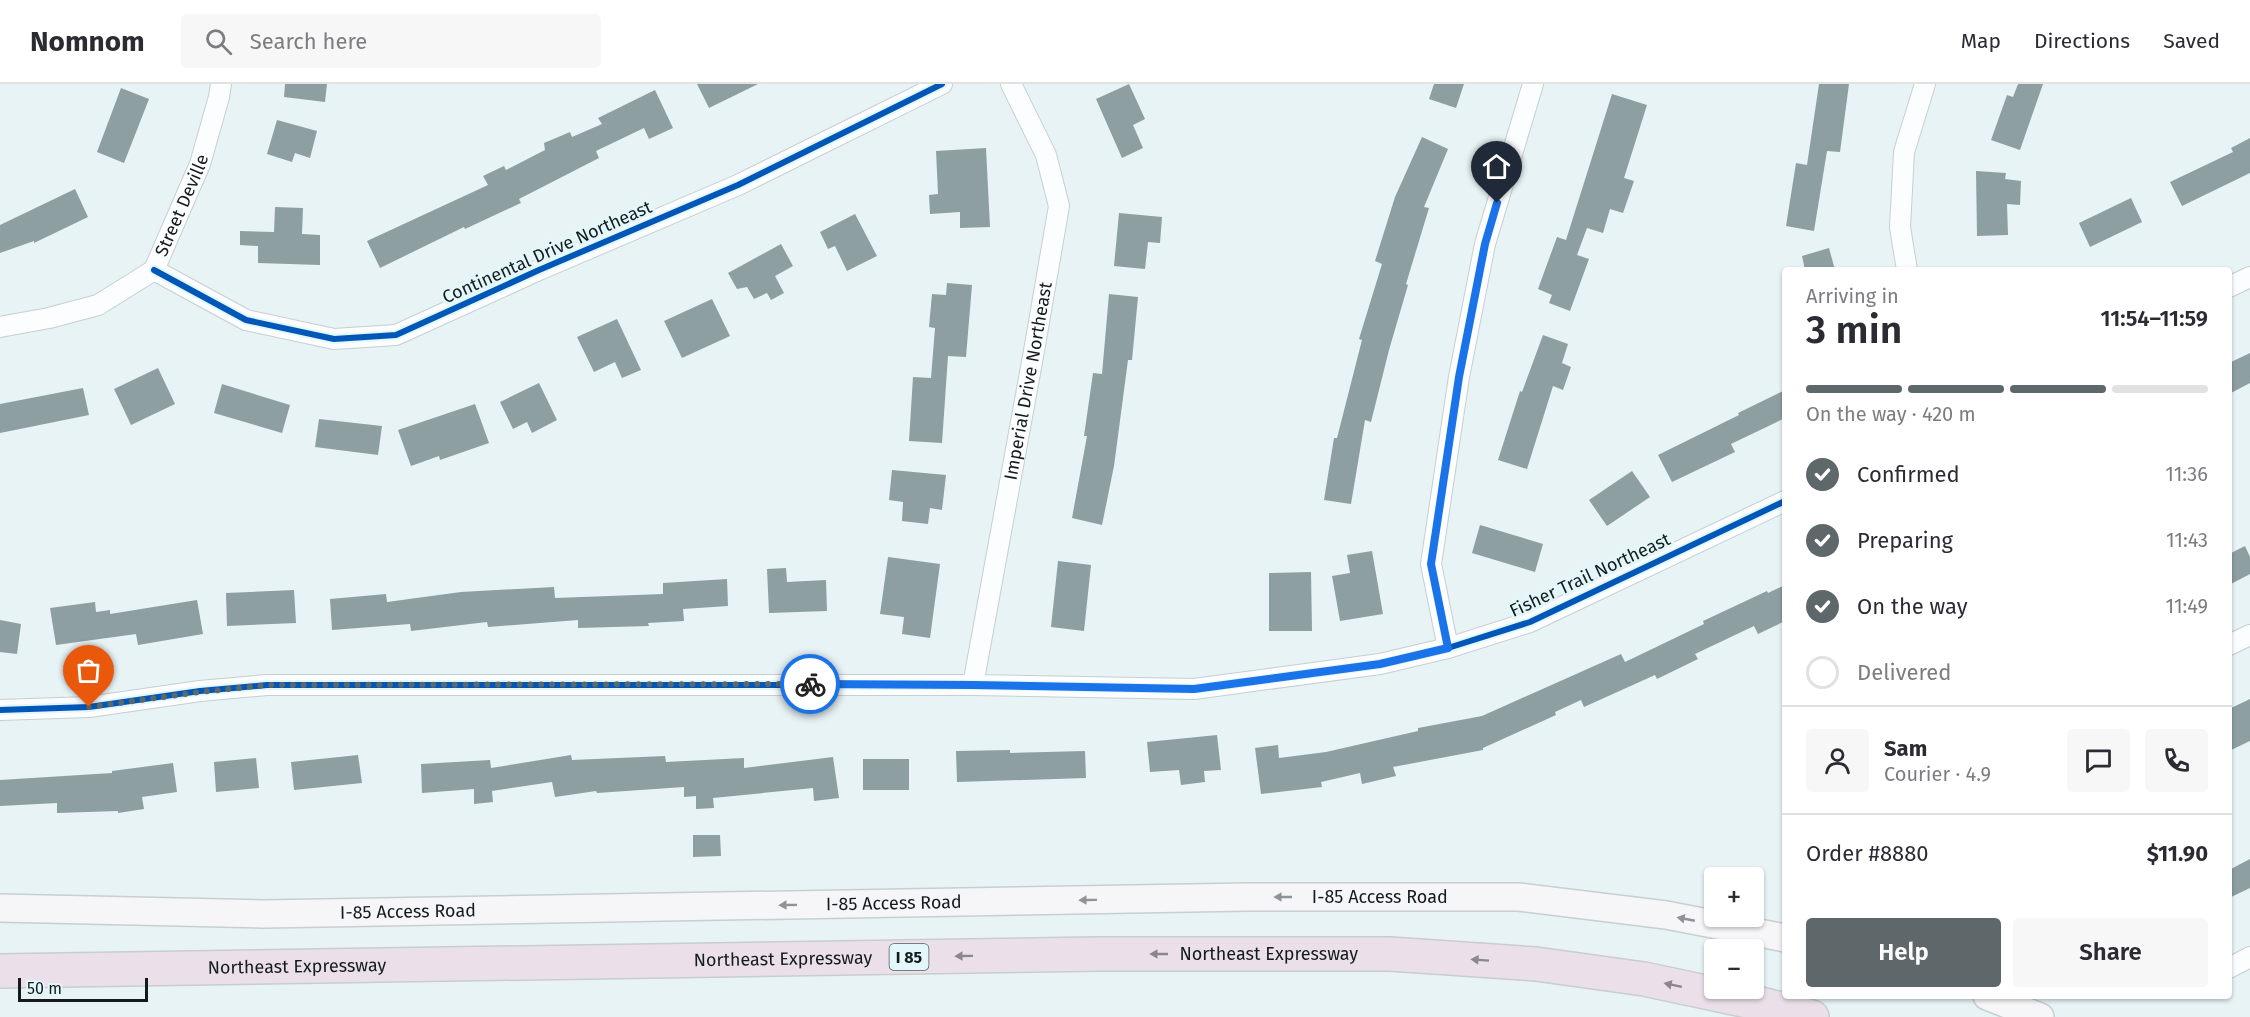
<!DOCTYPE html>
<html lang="en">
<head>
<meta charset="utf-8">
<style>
  :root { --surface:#fff; --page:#f7f7f7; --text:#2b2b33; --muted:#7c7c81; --line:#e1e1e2; --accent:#5e6769 }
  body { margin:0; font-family:"Fira Sans",sans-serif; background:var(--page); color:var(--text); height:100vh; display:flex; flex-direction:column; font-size:22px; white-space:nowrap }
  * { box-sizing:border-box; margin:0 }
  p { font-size:20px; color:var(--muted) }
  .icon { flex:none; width:33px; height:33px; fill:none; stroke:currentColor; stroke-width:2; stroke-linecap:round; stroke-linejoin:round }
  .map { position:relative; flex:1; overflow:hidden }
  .side { position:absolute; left:1782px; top:183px; width:450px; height:732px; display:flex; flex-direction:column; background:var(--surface); border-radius:6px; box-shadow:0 2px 4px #0004 }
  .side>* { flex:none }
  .buttons { position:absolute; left:1704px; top:783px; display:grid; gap:12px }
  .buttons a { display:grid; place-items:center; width:60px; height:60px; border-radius:6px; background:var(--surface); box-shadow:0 2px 4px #0004; font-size:30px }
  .scale { position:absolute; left:18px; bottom:15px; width:130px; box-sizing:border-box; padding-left:6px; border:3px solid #141b1d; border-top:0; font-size:16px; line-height:21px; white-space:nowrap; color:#141b1d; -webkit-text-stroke:4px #e3f7fa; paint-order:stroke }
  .pin { position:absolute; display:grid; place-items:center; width:51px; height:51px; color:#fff; margin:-62px -26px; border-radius:50% 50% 50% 0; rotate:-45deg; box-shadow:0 0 6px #0007 }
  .pin .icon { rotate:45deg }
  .courier { position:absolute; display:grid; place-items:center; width:60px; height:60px; margin:-30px; border:4px solid #1a73e8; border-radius:50%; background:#fff; color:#222; box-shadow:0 2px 8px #0007 }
  .overview em { font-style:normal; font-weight:600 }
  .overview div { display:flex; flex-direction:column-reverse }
  .overview { display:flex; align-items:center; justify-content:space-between; height:102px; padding:0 24px }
  h1 { font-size:39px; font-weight:600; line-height:45px }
  .bar { display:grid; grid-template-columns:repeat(4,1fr); gap:9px 6px; align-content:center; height:72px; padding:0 24px }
  .bar i { height:8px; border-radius:4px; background:var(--line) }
  .bar .selected { background:var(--accent) }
  .bar p { grid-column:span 4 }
  .line { display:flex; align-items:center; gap:15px; padding:0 24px; border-top:2px solid var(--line) }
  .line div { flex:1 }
  .round { display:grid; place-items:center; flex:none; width:63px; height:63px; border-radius:6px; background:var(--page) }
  ol { padding:0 24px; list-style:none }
  li { display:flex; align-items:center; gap:18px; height:66px }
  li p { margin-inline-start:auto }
  li .icon { padding:6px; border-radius:50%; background:var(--accent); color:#fff; stroke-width:4 }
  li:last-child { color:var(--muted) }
  li i { width:33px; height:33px; border:3px solid var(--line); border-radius:50% }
  .cta { display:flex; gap:12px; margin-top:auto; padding:12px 24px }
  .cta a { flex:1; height:69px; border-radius:6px; background:var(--accent); color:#fff; font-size:24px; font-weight:600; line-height:69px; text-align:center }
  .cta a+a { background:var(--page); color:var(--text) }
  header { display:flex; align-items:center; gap:36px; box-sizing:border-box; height:84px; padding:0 30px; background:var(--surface); border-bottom:2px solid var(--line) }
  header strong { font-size:28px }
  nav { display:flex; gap:33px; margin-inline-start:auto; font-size:21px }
  .search { width:420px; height:54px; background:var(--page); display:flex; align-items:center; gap:15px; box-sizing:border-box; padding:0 21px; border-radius:6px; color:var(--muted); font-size:22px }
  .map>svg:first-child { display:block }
  .building { fill:#8d9fa1 }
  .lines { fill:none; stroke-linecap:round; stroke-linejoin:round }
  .minor-casing { stroke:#c6cfd1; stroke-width:22 }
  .secondary-casing { stroke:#c6cfd1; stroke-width:30 }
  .motorway-casing { stroke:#c8cdce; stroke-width:36 }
  .minor { stroke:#fcfdfe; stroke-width:20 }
  .secondary { stroke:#f6f5f8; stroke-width:27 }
  .motorway { stroke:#ebe0ea; stroke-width:33 }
  .cycleway-casing { stroke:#e3f7fa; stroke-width:10 }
  .cycleway { stroke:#0057b8; stroke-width:6 }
  .oneway { fill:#909395 }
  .oneway2 { fill:#8a878e }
  .done { stroke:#5e6769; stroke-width:6; stroke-dasharray:0 10.8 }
  .route { stroke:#1a73e8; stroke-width:8 }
  .labels { text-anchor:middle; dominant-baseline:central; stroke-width:6; stroke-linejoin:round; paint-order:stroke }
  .shield { fill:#e3f7fa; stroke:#525d5f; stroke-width:1.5 }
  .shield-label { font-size:16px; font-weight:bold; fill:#141b1d }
  .street-label { font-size:18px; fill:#141b1d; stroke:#e3f7fa }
</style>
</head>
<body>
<header>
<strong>Nomnom</strong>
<div class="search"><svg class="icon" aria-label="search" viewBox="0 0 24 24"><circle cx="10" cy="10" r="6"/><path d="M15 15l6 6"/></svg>Search here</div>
<nav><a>Map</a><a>Directions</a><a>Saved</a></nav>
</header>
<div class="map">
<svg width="2250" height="933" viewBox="0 0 2250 933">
  <rect width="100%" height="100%" fill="#e8f3f5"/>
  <g class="building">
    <polygon points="285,0 327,0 325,18 284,13"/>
    <polygon points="697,0 758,0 709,24"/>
    <polygon points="1129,0 1145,35 1133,41 1143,64 1122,74 1096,15"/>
    <polygon points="1434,0 1464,0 1456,24 1429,15"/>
    <polygon points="1819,0 1849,0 1840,68 1827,67 1814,147 1786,142 1796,79 1807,81"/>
    <polygon points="2018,0 2043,0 2020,66 1991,56 2007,11 2013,13"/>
    <polygon points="121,4 149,15 124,79 97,68"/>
    <polygon points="655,6 673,44 649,55 644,44 596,67 599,74 519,115 521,119 465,145 464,143 380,184 367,157 488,101 483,92 504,82 506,86 545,66 544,59 570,48 572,53 602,40 598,34"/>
    <polygon points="1612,10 1647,21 1624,94 1634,97 1623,129 1610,125 1603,149 1587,144 1577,171 1589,175 1570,227 1549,219 1552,211 1538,205 1557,153 1566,156"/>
    <polygon points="277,36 317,47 310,74 295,69 292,78 267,70"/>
    <polygon points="1422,53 1448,65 1424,123 1429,124 1406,200 1408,201 1389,266 1371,338 1365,336 1351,420 1324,416 1334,354 1337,354 1362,256 1359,255 1382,180 1375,177 1395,113"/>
    <polygon points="2250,54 2250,89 2182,122 2170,98 2233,68 2231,64"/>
    <polygon points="986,64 990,143 960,144 960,128 930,130 929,111 938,110 936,67"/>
    <polygon points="1976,87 2006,89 2005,95 2021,97 2020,121 2007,120 2008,151 1977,152"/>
    <polygon points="75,105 88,133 34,159 34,157 0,169 0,141"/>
    <polygon points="2131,114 2142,138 2090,163 2079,139"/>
    <polygon points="275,123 303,124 302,150 320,151 320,181 258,179 258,162 240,161 240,147 274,148"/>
    <polygon points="1119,129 1162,133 1160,159 1148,158 1145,185 1114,182"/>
    <polygon points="855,130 877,172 847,187 835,162 828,165 820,148"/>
    <polygon points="781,160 793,182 775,192 784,209 771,216 767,209 754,215 747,203 737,205 728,189"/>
    <polygon points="1829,164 1835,186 1805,186 1802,172"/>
    <polygon points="947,199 972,201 966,273 948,272 942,359 909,357 913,293 931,294 935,244 929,243 932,210 946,211"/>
    <polygon points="1109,210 1138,213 1132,276 1128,276 1114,382 1102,441 1072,434 1087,352 1084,352 1093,289 1102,290"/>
    <polygon points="712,215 730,252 682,274 664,237"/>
    <polygon points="617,235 641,286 622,294 615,278 594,288 577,253"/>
    <polygon points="1543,251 1568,260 1562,279 1571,283 1563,306 1553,302 1527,385 1498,376 1520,307 1522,308"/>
    <polygon points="2250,269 2250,299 2229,310 2229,279"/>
    <polygon points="158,284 175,320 131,341 114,305"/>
    <polygon points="539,299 557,336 532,349 527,338 513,345 500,318"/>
    <polygon points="222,300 290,321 282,349 214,329"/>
    <polygon points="83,304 89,331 0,349 0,320"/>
    <polygon points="1785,306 1785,334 1731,360 1735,368 1672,398 1658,371 1739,331 1738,329"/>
    <polygon points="475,320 489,359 440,376 439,372 411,382 398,346"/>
    <polygon points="319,335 382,342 378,371 315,363"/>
    <polygon points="892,386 946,391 942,426 930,424 928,440 902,437 903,418 889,416"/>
    <polygon points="1632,387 1650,413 1607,442 1589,416"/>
    <polygon points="1480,441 1543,460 1535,488 1472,469"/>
    <polygon points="2245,462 2250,473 2250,490 2229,501 2229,470"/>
    <polygon points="1372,467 1383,530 1340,537 1332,492 1350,489 1347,471"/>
    <polygon points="888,473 940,480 930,554 902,550 904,533 880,530"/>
    <polygon points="1058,477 1091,481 1084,547 1051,543"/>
    <polygon points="786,484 787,498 826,496 827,527 769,529 767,485"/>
    <polygon points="1311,488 1312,547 1269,547 1269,489"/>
    <polygon points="727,495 728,522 683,525 684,537 648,539 649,542 578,544 578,536 488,543 487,538 411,547 410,540 332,546 330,515 386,510 387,518 461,508 554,503 555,514 663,510 663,499"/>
    <polygon points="1785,501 1785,537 1758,550 1754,542 1695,570 1698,575 1657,595 1655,591 1584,623 1581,616 1555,628 1556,631 1483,664 1483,666 1393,683 1396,692 1362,700 1360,689 1321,698 1322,703 1261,710 1255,664 1278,661 1279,674 1326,668 1418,647 1418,644 1482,632 1621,570 1625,578 1704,540 1703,537 1767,507 1768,509"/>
    <polygon points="294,506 296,539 227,542 226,509"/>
    <polygon points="197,516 203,550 138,561 136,550 56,561 50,524 95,518 96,528 110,526 110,530"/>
    <polygon points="0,536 21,540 17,570 0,568"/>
    <polygon points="2250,615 2250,657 2229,667 2229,625"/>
    <polygon points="1217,651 1221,686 1204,687 1205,698 1181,701 1179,686 1150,688 1147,658"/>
    <polygon points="1010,666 1010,669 1085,667 1086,694 957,698 956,667"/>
    <polygon points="358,671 362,699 294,706 291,678"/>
    <polygon points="571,671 572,676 665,672 666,678 744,674 744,684 833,673 839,714 814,717 813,704 713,714 714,724 696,725 696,712 684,713 684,703 597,709 596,707 555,713 552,698 492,707 493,718 474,720 474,705 422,709 421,680 490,676 491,684"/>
    <polygon points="256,674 259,704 216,708 214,678"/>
    <rect x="863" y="675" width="46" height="31"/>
    <polygon points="173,679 177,708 142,713 144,725 118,729 118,727 57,729 57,719 0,722 0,696 112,689 112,687"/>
    <polygon points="693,751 720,751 721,772 693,773"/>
    <polygon points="2250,775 2250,804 2229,814 2229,786"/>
  </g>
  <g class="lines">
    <g class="minor-casing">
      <g id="minor">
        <polyline points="154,186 246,236 334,255 396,251 539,186 738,101 942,0"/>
        <polyline points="1907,186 1900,143 1904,68 1925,0"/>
        <polyline points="2229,203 2250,193"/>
        <path id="s1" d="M 0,243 L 49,234 L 98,221 L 154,186 L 200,80 L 219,13 L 221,0"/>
        <polyline points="2229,561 2250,551"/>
        <polyline points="1448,564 1431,480 1459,293 1485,160 1533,0"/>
        <path id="s2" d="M 973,601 L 1034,267 L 1059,122 L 1046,71 L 1011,0"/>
        <polyline points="0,626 89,623 200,607 267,601 973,601 1194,605 1380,580 1448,564 1530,538 1785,417"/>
        <polyline points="2229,884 2250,873"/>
      </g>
    </g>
    <g class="secondary-casing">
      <g id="secondary">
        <path id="s3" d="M 0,824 L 264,830 L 1247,813 L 1519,813 L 1666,831 L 1785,854"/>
        <polyline points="1987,912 2040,933"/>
      </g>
    </g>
    <g class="motorway-casing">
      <g id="motorway">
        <path id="s4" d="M 0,887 L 1100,870 L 1390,870 L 1536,880 L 1644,895 L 1757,919 L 1812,933"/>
      </g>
    </g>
    <use href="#minor" class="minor"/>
    <use href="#secondary" class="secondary"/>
    <use href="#motorway" class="motorway"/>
    <g class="cycleway-casing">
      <g id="cycleway">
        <polyline points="154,186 246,236 334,255 396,251 539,186 738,101 942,0"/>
        <polyline points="0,626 89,623 200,607 267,601 973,601 1194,605 1380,580 1448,564 1530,538 1785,417"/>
      </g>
    </g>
    <use href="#cycleway" class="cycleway"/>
  </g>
  <defs><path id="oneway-solid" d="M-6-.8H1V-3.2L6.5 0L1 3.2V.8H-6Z" transform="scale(1.5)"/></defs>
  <g class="oneway">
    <use href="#oneway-solid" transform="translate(1283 813) rotate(180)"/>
    <use href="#oneway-solid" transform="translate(1088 816) rotate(179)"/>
    <use href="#oneway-solid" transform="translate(788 821) rotate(179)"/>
    <use href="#oneway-solid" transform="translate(1686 835) rotate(-169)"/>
  </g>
  <g class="oneway2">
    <use href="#oneway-solid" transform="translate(1159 870) rotate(180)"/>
    <use href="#oneway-solid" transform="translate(964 872) rotate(179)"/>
    <use href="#oneway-solid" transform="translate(1480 876) rotate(-176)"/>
    <use href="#oneway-solid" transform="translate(1673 901) rotate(-168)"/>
  </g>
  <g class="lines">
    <polyline class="done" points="89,623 200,608 267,601 810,600"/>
    <polyline class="route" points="810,600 972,601 1194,605 1380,580 1448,564 1431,480 1459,293 1485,160 1497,119"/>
  </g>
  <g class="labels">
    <rect class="shield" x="889.5" y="860" width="39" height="26" rx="4.5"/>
    <g class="shield-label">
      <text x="909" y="873">I 85</text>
    </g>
    <g class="street-label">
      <text stroke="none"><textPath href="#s1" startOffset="237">Street Deville</textPath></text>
      <text transform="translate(547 168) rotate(-24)">Continental Drive Northeast</text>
      <text stroke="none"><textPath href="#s2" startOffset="309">Imperial Drive Northeast</textPath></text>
      <text transform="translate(1590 491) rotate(-25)">Fisher Trail Northeast</text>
      <text stroke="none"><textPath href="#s3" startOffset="1380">I-85 Access Road</textPath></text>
      <text stroke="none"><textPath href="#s3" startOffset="894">I-85 Access Road</textPath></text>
      <text stroke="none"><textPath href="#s3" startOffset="408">I-85 Access Road</textPath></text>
      <text stroke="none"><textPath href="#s4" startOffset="1269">Northeast Expressway</textPath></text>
      <text stroke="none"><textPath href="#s4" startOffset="783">Northeast Expressway</textPath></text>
      <text stroke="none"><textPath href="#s4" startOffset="297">Northeast Expressway</textPath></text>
    </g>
  </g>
</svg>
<div class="buttons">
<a>+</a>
<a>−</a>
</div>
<div class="scale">50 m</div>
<div class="pin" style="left:89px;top:623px;background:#ea580c"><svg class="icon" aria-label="bag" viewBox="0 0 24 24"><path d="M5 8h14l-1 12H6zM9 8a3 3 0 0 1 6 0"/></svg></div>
<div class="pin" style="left:1497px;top:119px;background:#1f2937"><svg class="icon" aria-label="home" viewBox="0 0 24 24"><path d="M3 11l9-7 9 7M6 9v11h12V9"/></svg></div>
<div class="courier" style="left:810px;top:600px"><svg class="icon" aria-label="bike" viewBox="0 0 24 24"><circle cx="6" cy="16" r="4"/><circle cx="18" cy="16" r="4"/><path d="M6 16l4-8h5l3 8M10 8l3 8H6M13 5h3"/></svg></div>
<section class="side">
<div class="overview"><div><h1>3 min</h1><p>Arriving in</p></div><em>11:54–11:59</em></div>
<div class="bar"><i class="selected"></i><i class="selected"></i><i class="selected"></i><i></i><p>On the way · 420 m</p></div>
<ol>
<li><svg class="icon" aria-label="check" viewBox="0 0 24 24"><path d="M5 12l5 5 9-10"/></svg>Confirmed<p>11:36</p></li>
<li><svg class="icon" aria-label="check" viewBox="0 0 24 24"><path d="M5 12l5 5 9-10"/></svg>Preparing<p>11:43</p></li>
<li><svg class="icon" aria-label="check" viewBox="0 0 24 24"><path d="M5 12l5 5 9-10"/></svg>On the way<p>11:49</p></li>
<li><i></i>Delivered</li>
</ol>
<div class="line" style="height:108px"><a class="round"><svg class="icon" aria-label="person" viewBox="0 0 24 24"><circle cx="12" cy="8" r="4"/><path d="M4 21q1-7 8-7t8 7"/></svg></a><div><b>Sam</b><p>Courier · 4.9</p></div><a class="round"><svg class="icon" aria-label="chat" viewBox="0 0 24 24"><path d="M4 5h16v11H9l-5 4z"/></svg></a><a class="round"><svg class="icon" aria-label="phone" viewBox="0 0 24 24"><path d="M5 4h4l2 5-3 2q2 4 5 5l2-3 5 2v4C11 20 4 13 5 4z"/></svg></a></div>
<div class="line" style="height:78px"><div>Order #8880</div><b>$11.90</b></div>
<div class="cta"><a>Help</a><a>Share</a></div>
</section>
</div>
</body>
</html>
